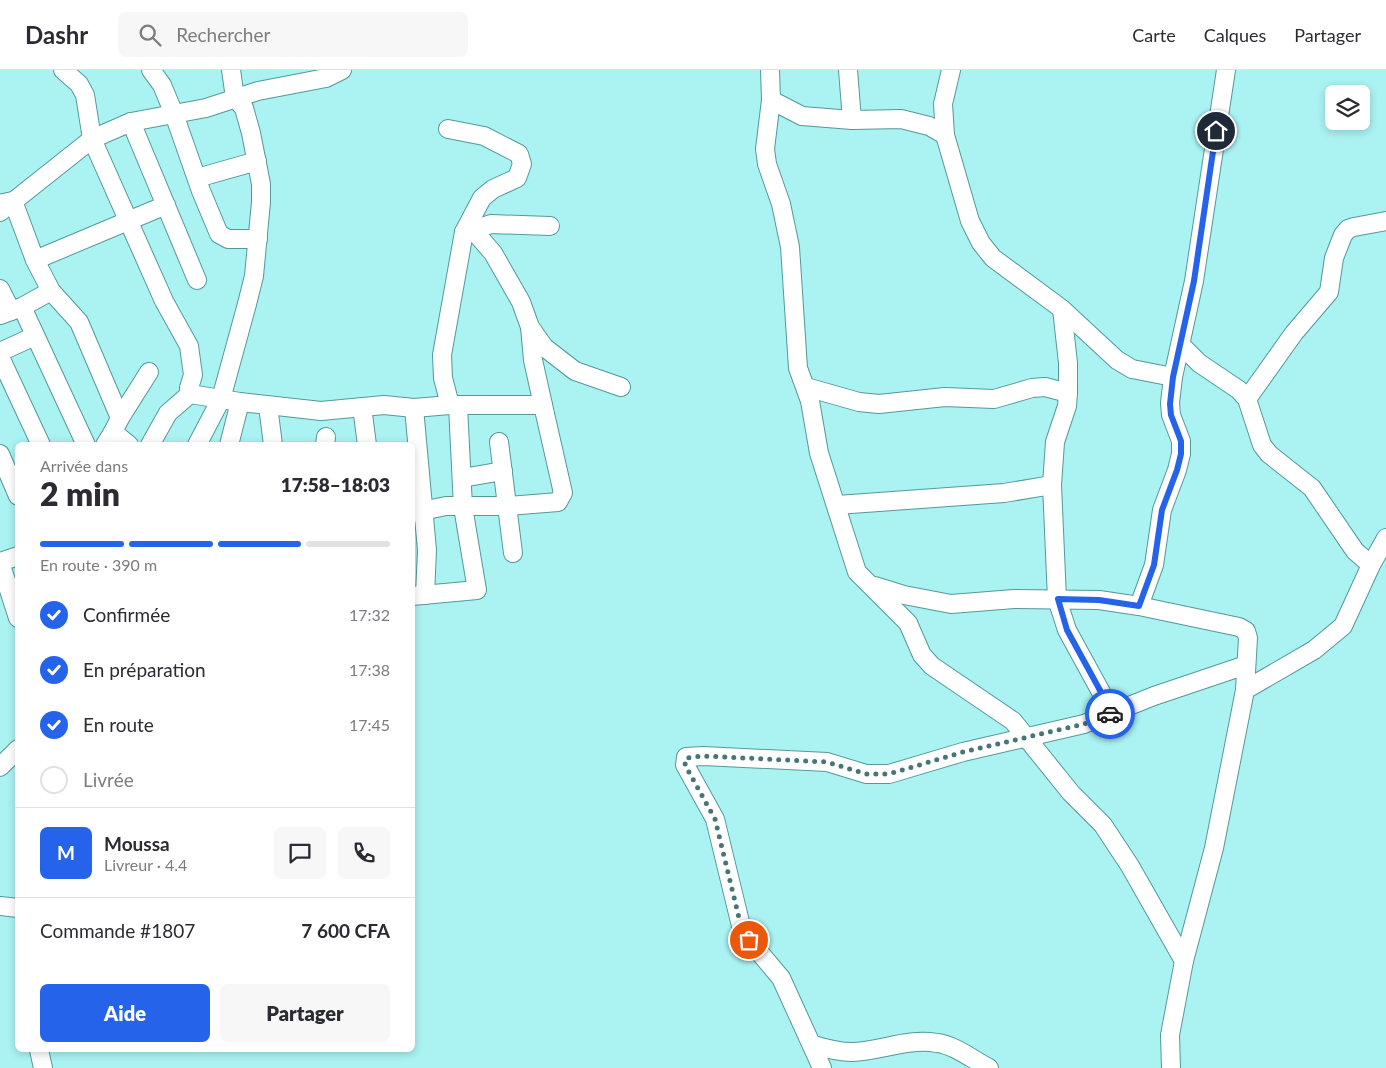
<!DOCTYPE html>
<html lang="fr">
<head>
<meta charset="utf-8">
<style>
  :root { --surface:#fff; --page:#f7f7f7; --text:#2b2b33; --muted:#7c7c81; --line:#e1e1e2; --accent:#2563eb }
  body { margin:0; font-family:Lato,sans-serif; background:var(--page); color:var(--text); height:100vh; display:flex; flex-direction:column; font-size:19px; white-space:nowrap }
  * { box-sizing:border-box; margin:0 }
  p { font-size:16px; color:var(--muted) }
  .icon { flex:none; width:28px; height:28px; fill:none; stroke:currentColor; stroke-width:2; stroke-linecap:round; stroke-linejoin:round }
  .map { position:relative; flex:1; overflow:hidden }
  .side { position:absolute; left:15px; top:372px; width:400px; height:610px; display:flex; flex-direction:column; background:var(--surface); border-radius:8px; box-shadow:0 2px 8px #0003 }
  .side>* { flex:none }
  .buttons { position:absolute; left:1325px; top:15px; display:grid; gap:10px }
  .buttons a { display:grid; place-items:center; width:45px; height:45px; border-radius:8px; background:var(--surface); box-shadow:0 2px 8px #0003; font-size:25px }
  .pin { position:absolute; display:grid; place-items:center; width:42px; height:42px; color:#fff; margin:-21px; border:2px solid #fff; border-radius:50%; box-shadow:0 1px 5px #0007 }
  .courier { position:absolute; display:grid; place-items:center; width:50px; height:50px; margin:-25px; border:4px solid #2563eb; border-radius:50%; background:#fff; color:#222; box-shadow:0 1px 6px #0007 }
  .summary em { font-style:normal; font-weight:800 }
  .summary div { display:flex; flex-direction:column-reverse }
  .summary { display:flex; align-items:center; justify-content:space-between; height:85px; padding:0 25px }
  h1 { font-size:32px; font-weight:800; line-height:38px }
  .bar { display:grid; grid-template-columns:repeat(4,1fr); gap:8px 5px; align-content:center; height:60px; padding:0 25px }
  .bar i { height:6px; border-radius:4px; background:var(--line) }
  .bar .active { background:var(--accent) }
  .bar p { grid-column:span 4 }
  .line { display:flex; align-items:center; gap:12px; padding:0 25px; border-top:1px solid var(--line) }
  .line div { flex:1 }
  .round { display:grid; place-items:center; flex:none; width:52px; height:52px; border-radius:8px; background:var(--page) }
  ol { padding:0 25px; list-style:none }
  li { display:flex; align-items:center; gap:15px; height:55px }
  li p { margin-inline-start:auto }
  li .icon { padding:5px; border-radius:50%; background:var(--accent); color:#fff; stroke-width:4 }
  li:last-child { color:var(--muted) }
  li i { width:28px; height:28px; border:2px solid var(--line); border-radius:50% }
  .action { display:flex; gap:10px; margin-top:auto; padding:10px 25px }
  .action a { flex:1; height:58px; border-radius:8px; background:var(--accent); color:#fff; font-size:20px; font-weight:800; line-height:58px; text-align:center }
  .action a+a { background:var(--page); color:var(--text) }
  header { display:flex; align-items:center; gap:30px; box-sizing:border-box; height:70px; padding:0 25px; background:var(--surface); border-bottom:1px solid var(--line) }
  header strong { font-size:24px }
  nav { display:flex; gap:28px; margin-inline-start:auto; font-size:18px }
  .search { width:350px; height:45px; background:var(--page); display:flex; align-items:center; gap:12px; box-sizing:border-box; padding:0 18px; border-radius:8px; color:var(--muted); font-size:19px }
  .map>svg:first-child { display:block }
  .lines { fill:none; stroke-linecap:round; stroke-linejoin:round }
  .minor-casing { stroke:#539999; stroke-width:20 }
  .minor { stroke:#fff; stroke-width:18 }
  .done { stroke:#497576; stroke-width:5; stroke-dasharray:0 9 }
  .route { stroke:#2563eb; stroke-width:6 }
</style>
</head>
<body>
<header>
<strong>Dashr</strong>
<div class="search"><svg class="icon" aria-label="search" viewBox="0 0 24 24"><circle cx="10" cy="10" r="6"/><path d="M15 15l6 6"/></svg>Rechercher</div>
<nav><a>Carte</a><a>Calques</a><a>Partager</a></nav>
</header>
<div class="map">
<svg width="1386" height="998" viewBox="0 0 1386 998">
  <rect width="100%" height="100%" fill="#abf2f3"/>
  <g class="lines">
    <g class="minor-casing">
      <g id="minor">
        <polyline points="63,0 79,14 85,25 92,69 164,231 189,276 193,305 189,318 190,324 240,332 321,341 384,335 414,338 450,335 543,335 533,290 530,257"/>
        <polyline points="151,0 162,15 174,44 201,121 219,164 228,169 258,169"/>
        <polyline points="770,0 771,30 765,79 767,94 781,134 790,177 798,298 810,331 819,383 857,502 908,553 922,585 932,596 1013,651 1071,723 1103,755 1130,796 1184,891"/>
        <polyline points="848,0 852,50"/>
        <polyline points="951,0 943,34 945,65 970,151 981,173 993,188 1062,239 1117,290 1132,299 1173,307"/>
        <polyline points="771,30 802,46 852,50 901,49 929,56 945,65"/>
        <polyline points="131,52 197,210"/>
        <polyline points="448,59 484,66 519,84 522,94 517,108 493,119 482,128 464,162 442,285 443,308 450,335"/>
        <polyline points="197,108 257,91"/>
        <polyline points="3,133 13,131 35,190 51,221 79,252 120,348 113,362 129,375"/>
        <polyline points="0,142 92,69 131,52 206,38 258,21 326,8 342,0"/>
        <polyline points="473,160 491,154 550,156"/>
        <polyline points="464,162 473,160 493,183 521,232 530,257 544,277 575,301 621,317"/>
        <polyline points="35,190 166,135"/>
        <polyline points="0,219 11,241"/>
        <polyline points="22,237 86,375"/>
        <polyline points="1062,239 1068,293 1068,323 1067,336 1055,372 1052,415 1057,529 1067,560 1113,644"/>
        <polyline points="0,245 22,237 51,221"/>
        <polyline points="1181,275 1199,293 1239,320 1247,329 1262,375 1269,384 1312,418 1355,481 1371,495"/>
        <polyline points="0,282 35,266"/>
        <polyline points="0,287 41,375"/>
        <polyline points="806,317 859,332 879,334 945,327 994,329 1032,318 1045,317 1068,323"/>
        <polyline points="1247,329 1294,263 1329,222 1334,188 1343,165 1348,159 1354,157 1386,151"/>
        <polyline points="268,336 273,375"/>
        <polyline points="362,337 367,375"/>
        <polyline points="414,338 427,480 425,525"/>
        <polyline points="120,348 149,302"/>
        <polyline points="499,372 513,483"/>
        <polyline points="105,375 113,362"/>
        <polyline points="150,375 168,343 190,324"/>
        <polyline points="197,375 221,329 247,234 254,206 261,132 261,114 251,63 244,38 235,28 231,0"/>
        <polyline points="229,375 240,332"/>
        <polyline points="325,375 326,367"/>
        <polyline points="0,384 18,426"/>
        <polyline points="462,408 503,401"/>
        <polyline points="837,435 1004,423 1052,415"/>
        <polyline points="412,443 446,436 508,436 558,432 563,423 543,335"/>
        <polyline points="0,492 18,548"/>
        <polyline points="0,492 18,486"/>
        <polyline points="875,516 904,525 951,534 1014,529 1099,530 1139,536"/>
        <polyline points="412,526 477,520 463,437 458,336"/>
        <polyline points="1245,620 1314,580 1343,556 1371,495 1386,468"/>
        <polyline points="0,697 18,679"/>
        <polyline points="0,836 18,838"/>
        <path d="M 814,975 C 827,979 838,982 852,982 C 881,981 907,968 937,973 C 955,975 973,990 989,998"/>
        <polyline points="39,980 43,998"/>
        <polyline points="822,998 781,908 749,870 741,856 715,749 685,695 686,687 703,686 827,692 866,704 889,704 963,682 1084,654 1154,626 1246,595"/>
        <polyline points="1171,998 1170,965 1184,891 1214,778 1245,620 1248,568 1246,561 1239,557 1139,536 1154,495 1162,440 1177,400 1181,384 1181,371 1171,345 1170,333 1173,307 1194,211 1226,0"/>
      </g>
    </g>
    <use href="#minor" class="minor"/>
  </g>
  <g class="lines">
    <polyline class="done" points="749,870 741,856 715,749 685,695 686,688 703,686 827,692 866,704 889,704 963,682 1084,654 1110,644"/>
    <polyline class="route" points="1110,644 1113,644 1067,560 1058,529 1099,530 1139,536 1154,495 1162,440 1177,400 1181,384 1181,371 1171,345 1170,334 1173,307 1194,211 1216,61"/>
  </g>
</svg>
<div class="buttons">
<a><svg class="icon" aria-label="layers" viewBox="0 0 24 24"><path d="M12 4l9 5-9 5-9-5zM3 14l9 5 9-5"/></svg></a>
</div>
<div class="pin" style="left:749px;top:870px;background:#ea580c"><svg class="icon" aria-label="bag" viewBox="0 0 24 24"><path d="M5 8h14l-1 12H6zM9 8a3 3 0 0 1 6 0"/></svg></div>
<div class="pin" style="left:1216px;top:61px;background:#1f2937"><svg class="icon" aria-label="home" viewBox="0 0 24 24"><path d="M3 11l9-7 9 7M6 9v11h12V9"/></svg></div>
<div class="courier" style="left:1110px;top:644px"><svg class="icon" aria-label="car" viewBox="0 0 24 24"><path d="M5 17H2v-5l4-1 3-4h7l3 4 3 1v5h-3M9 17h6M6 11h13"/><circle cx="7" cy="17" r="2"/><circle cx="17" cy="17" r="2"/></svg></div>
<section class="side">
<div class="summary"><div><h1>2 min</h1><p>Arrivée dans</p></div><em>17:58–18:03</em></div>
<div class="bar"><i class="active"></i><i class="active"></i><i class="active"></i><i></i><p>En route · 390 m</p></div>
<ol>
<li><svg class="icon" aria-label="check" viewBox="0 0 24 24"><path d="M5 12l5 5 9-10"/></svg>Confirmée<p>17:32</p></li>
<li><svg class="icon" aria-label="check" viewBox="0 0 24 24"><path d="M5 12l5 5 9-10"/></svg>En préparation<p>17:38</p></li>
<li><svg class="icon" aria-label="check" viewBox="0 0 24 24"><path d="M5 12l5 5 9-10"/></svg>En route<p>17:45</p></li>
<li><i></i>Livrée</li>
</ol>
<div class="line" style="height:90px"><b class="round" style="background:var(--accent);color:#fff">M</b><div><b>Moussa</b><p>Livreur · 4.4</p></div><a class="round"><svg class="icon" aria-label="chat" viewBox="0 0 24 24"><path d="M4 5h16v11H9l-5 4z"/></svg></a><a class="round"><svg class="icon" aria-label="phone" viewBox="0 0 24 24"><path d="M5 4h4l2 5-3 2q2 4 5 5l2-3 5 2v4C11 20 4 13 5 4z"/></svg></a></div>
<div class="line" style="height:65px"><div>Commande #1807</div><b>7 600 CFA</b></div>
<div class="action"><a>Aide</a><a>Partager</a></div>
</section>
</div>
</body>
</html>
